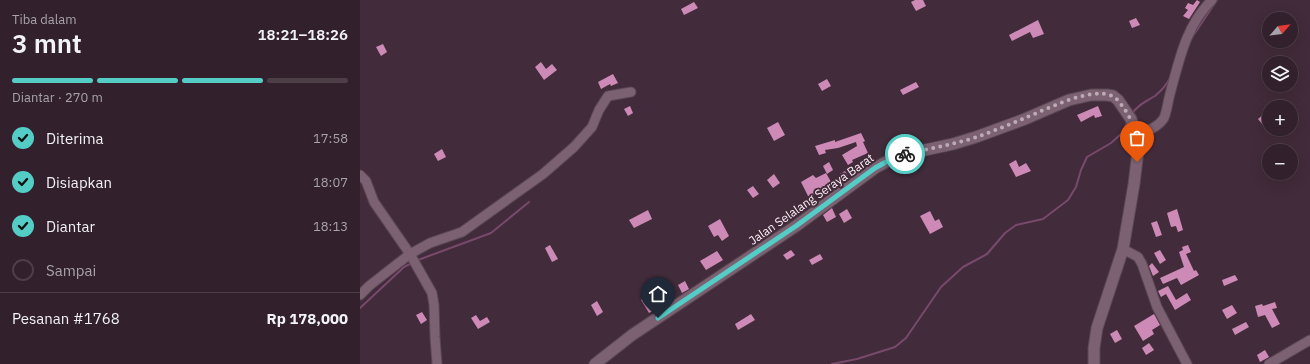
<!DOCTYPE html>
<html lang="id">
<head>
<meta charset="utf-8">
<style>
  :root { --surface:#32202c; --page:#3d2d38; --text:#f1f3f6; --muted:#a8a3a9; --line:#4d3e48; --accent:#54cdc7 }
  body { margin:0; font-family:"IBM Plex Sans",sans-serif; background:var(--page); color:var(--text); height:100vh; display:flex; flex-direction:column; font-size:15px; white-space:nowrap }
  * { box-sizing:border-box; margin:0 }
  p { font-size:13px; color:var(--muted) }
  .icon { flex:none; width:22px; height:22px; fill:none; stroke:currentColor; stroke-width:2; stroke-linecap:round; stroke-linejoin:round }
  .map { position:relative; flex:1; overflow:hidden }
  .panel { display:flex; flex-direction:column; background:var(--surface); width:360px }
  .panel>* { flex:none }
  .needle { width:26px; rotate:62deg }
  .buttons { position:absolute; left:902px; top:12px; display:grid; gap:8px }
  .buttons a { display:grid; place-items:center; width:36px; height:36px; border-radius:50%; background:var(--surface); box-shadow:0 4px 16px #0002,0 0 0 1px var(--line); font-size:20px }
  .pin { position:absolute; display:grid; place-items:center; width:34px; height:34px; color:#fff; margin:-41px -17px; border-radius:50% 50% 50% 0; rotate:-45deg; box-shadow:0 0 4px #0007 }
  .pin .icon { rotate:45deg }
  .courier { position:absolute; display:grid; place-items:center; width:40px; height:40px; margin:-20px; border:3px solid #54cdc7; border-radius:50%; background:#fff; color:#222; box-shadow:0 1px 5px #0007 }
  .summary em { font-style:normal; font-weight:600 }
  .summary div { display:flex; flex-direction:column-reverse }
  .summary { display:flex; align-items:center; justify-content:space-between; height:68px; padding:0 12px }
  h1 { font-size:26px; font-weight:600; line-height:30px }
  .bar { display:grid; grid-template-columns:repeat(4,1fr); gap:6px 4px; align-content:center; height:48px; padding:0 12px }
  .bar i { height:5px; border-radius:3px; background:var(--line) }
  .bar .selected { background:var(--accent) }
  .bar p { grid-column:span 4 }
  .line { display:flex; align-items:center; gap:10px; padding:0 12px; border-top:1px solid var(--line) }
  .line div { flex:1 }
  ol { padding:0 12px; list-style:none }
  li { display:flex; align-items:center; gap:12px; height:44px }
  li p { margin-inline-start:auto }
  li .icon { padding:4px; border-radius:50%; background:var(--accent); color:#111; stroke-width:4 }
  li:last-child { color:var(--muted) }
  li i { width:22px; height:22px; border:2px solid var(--line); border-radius:50% }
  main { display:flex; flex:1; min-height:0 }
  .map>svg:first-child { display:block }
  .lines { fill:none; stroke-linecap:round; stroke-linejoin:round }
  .stream { stroke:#774a6b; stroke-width:2 }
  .building { fill:#ce8ab6 }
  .minor-casing { stroke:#5b4854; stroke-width:11 }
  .tertiary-casing { stroke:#5b4854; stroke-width:13 }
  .minor { stroke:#7b6171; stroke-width:9 }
  .tertiary { stroke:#7b6171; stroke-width:11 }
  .done { stroke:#bcaab5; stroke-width:4; stroke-dasharray:0 7.2 }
  .route { stroke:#54cdc7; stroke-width:5 }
  .labels { text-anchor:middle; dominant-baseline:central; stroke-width:4; stroke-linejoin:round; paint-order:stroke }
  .street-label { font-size:12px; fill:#feeef7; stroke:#422b3a }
</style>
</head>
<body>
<main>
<section class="panel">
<div class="summary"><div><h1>3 mnt</h1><p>Tiba dalam</p></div><em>18:21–18:26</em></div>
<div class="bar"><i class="selected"></i><i class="selected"></i><i class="selected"></i><i></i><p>Diantar · 270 m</p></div>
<ol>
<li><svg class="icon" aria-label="check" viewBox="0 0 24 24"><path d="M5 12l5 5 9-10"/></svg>Diterima<p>17:58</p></li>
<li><svg class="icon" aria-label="check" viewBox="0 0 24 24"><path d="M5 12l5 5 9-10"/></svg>Disiapkan<p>18:07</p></li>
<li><svg class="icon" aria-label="check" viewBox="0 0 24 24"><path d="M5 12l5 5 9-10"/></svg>Diantar<p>18:13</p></li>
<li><i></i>Sampai</li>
</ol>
<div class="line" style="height:52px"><div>Pesanan #1768</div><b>Rp 178,000</b></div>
</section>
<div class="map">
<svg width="950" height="364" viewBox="0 0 950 364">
  <rect width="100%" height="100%" fill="#422b3a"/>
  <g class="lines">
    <g class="stream">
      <polyline points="831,39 857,0"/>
      <path d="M 772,114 C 777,105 787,101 795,96 C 801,91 807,84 810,78"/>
      <polyline points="58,260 131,233 169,202"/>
      <polyline points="0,308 44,267 52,263"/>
      <polyline points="472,364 497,359 535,347 546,338 581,287 603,267 627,254 645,233 656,225 683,219 708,200 716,187 721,170 727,157 751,143 761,134 767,123"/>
    </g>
  </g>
  <g class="building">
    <polygon points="555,0 563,0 566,6 556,11 551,2"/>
    <polygon points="837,0 840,2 829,19 823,16 828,10 825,8 828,3 833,5"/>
    <polygon points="334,2 338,8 324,15 321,9"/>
    <polygon points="776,18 780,25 772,28 769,21"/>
    <polygon points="678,20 684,34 673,38 670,32 652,41 649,35"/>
    <polygon points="23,44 27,52 21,56 16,47"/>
    <polygon points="181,62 186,69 192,64 197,70 184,80 175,67"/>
    <polygon points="253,74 258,83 251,86 250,84 241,89 238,82"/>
    <polygon points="467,79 471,86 462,91 458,84"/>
    <polygon points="556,82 559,87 543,95 540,90"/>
    <polygon points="270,106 273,113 268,116 264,109"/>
    <polygon points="738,106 742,116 735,118 734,115 721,122 717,115"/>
    <polygon points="905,113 909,117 909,120 903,125 898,119"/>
    <polygon points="418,122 425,135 414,141 407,128"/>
    <polygon points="501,133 505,141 503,142 508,153 492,160 493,162 488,165 482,155 497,146 496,142 478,148 465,150 466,153 459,155 455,146 475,140 475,142"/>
    <polygon points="82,149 86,157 78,161 74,154"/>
    <polygon points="656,160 659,167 666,163 671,171 656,177 649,164"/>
    <polygon points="469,162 473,170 467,174 463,166"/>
    <polygon points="485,171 489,178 484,182 480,174"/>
    <polygon points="466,173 475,189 468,194 465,189 449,198 441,182 453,175 456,178"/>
    <polygon points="414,174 420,183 413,188 407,180"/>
    <polygon points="393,186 399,194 393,198 387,190"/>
    <polygon points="472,208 476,217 467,222 463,215"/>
    <polygon points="487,209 492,218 484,223 479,214"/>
    <polygon points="817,209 823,230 818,232 816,226 811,227 807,213"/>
    <polygon points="288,210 292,219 274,228 269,220"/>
    <polygon points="570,211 575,221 579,219 583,227 570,234 560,216"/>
    <polygon points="360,219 369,236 362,241 358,235 354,237 348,226"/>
    <polygon points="797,221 802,235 796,237 791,223"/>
    <polygon points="190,245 198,259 192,262 185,248"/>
    <polygon points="828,245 831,252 826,254 834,271 836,270 839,275 821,285 817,278 803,284 800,278 824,267 819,252 823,250 822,247"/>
    <polygon points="431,250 435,255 427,260 423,255"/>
    <polygon points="800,250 806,260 800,264 794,253"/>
    <polygon points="357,251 363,260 346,270 340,261"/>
    <polygon points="460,254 463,259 452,265 449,260"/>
    <polygon points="792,263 799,272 793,276 789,266"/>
    <polygon points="875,275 878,280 864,286 862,280"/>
    <polygon points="325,281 329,289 322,293 318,285"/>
    <polygon points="808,286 816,300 827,293 831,300 815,310 806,294 801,297 798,291"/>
    <polygon points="292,294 299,307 289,313 281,300"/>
    <polygon points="237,301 243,312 237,316 231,305"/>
    <polygon points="915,302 917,308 912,309 920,324 912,328 905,315 898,317 895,306 902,304 903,306"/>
    <polygon points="872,305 877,313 867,319 862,310"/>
    <polygon points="62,312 67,320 61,324 56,315"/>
    <polygon points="391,314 395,320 378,330 375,324"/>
    <polygon points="794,314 800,325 792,330 794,334 783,341 774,326"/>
    <polygon points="116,315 120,321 127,317 130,322 118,329 111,318"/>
    <polygon points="886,322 889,327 875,335 872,329"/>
    <polygon points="757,330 762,339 755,343 750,334"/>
    <polygon points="789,343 794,350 786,355 782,348"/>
    <polygon points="905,350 909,357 900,362 897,355"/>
  </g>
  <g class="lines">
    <g class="minor-casing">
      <g id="minor">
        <path d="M 776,135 C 786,131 798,128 804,118 C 807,111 808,101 810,94 C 819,61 826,25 852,0"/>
        <polyline points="0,175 6,181 14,202 50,254 72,293 74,305 75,337 77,364"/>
        <polyline points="763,249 778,257 782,264 797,307 827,364"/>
        <polyline points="0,295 9,286 50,254 70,243 102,232 183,174 214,147 232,127 239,110 248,96 271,92"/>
        <polyline points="909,364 950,340"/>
      </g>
    </g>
    <g class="tertiary-casing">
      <polyline id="tertiary" points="235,364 272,335 436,226 515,168 537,156 593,144 616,137 665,119 709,100 731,95 747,95 753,96 758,100 771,119 776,135 778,151 774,184 763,249 737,328 734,348 734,364"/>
    </g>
    <use href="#minor" class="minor"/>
    <use href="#tertiary" class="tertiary"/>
  </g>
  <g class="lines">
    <path class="done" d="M 545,154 C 568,149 591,145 614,138 C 631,132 648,125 665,118 C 685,110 731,86 752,96 C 757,98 760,103 763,107 C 775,123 779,142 777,162"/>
    <polyline class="route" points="298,318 436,226 515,168 537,156 545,154"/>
  </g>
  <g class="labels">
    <g class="street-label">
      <text transform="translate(451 199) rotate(-35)">Jalan Selalang Seraya Barat</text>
    </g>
  </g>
</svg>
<div class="buttons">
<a><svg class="needle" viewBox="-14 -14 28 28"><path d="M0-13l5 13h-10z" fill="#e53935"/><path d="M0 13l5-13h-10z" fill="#a8a3a9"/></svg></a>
<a><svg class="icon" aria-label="layers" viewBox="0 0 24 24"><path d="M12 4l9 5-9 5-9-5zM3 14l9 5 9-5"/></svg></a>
<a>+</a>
<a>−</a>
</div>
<div class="pin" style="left:777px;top:162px;background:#ea580c"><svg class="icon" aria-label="bag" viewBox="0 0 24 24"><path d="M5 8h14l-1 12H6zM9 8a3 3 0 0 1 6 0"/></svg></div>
<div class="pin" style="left:298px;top:318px;background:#1f2937"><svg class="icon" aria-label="home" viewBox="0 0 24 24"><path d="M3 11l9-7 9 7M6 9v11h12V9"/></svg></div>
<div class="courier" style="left:545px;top:154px"><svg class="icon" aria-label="bike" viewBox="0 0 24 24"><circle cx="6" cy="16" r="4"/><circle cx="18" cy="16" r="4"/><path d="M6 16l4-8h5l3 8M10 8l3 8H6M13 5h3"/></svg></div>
</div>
</main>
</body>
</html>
